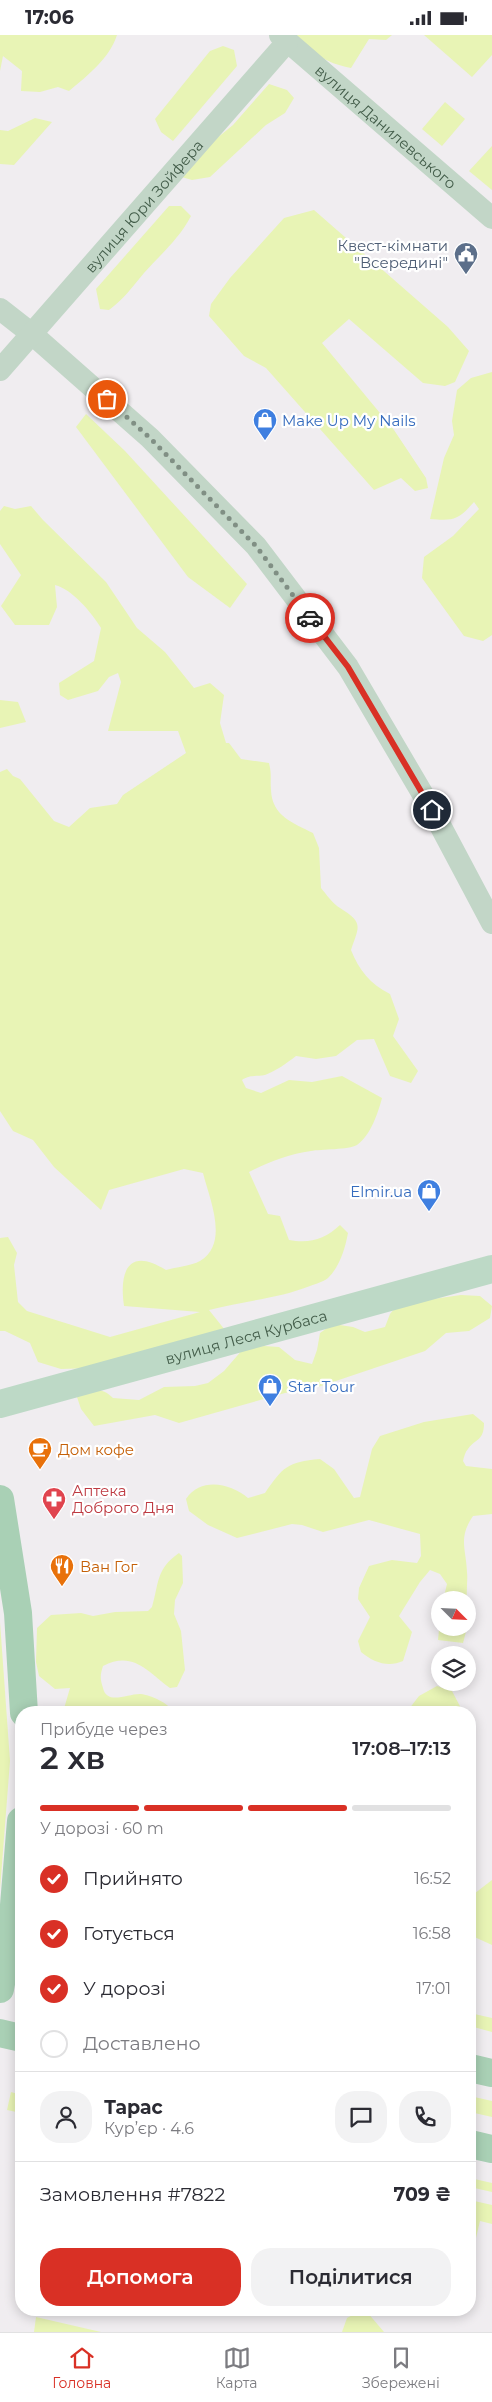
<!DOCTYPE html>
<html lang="uk">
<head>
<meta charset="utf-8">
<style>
  :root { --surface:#fff; --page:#f2f2f3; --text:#2b2b33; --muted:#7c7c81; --line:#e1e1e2; --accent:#d93025 }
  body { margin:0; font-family:Montserrat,sans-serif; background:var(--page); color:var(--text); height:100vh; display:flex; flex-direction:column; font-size:19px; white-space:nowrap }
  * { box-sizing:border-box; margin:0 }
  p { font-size:16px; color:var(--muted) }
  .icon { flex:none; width:28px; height:28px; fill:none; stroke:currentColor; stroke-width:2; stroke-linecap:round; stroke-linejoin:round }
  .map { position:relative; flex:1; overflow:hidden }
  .details { position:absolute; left:15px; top:1671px; width:461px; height:610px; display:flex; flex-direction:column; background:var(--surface); border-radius:20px; box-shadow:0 2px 12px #0003 }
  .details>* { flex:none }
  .needle { width:32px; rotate:114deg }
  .fabs { position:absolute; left:431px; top:1556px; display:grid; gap:10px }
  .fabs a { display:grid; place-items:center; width:45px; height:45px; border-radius:50%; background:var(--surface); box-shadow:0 2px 12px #0003; font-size:25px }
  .pin { position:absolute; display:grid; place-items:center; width:42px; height:42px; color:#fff; margin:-21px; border:2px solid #fff; border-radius:50%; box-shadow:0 1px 5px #0007 }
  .courier { position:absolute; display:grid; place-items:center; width:50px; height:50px; margin:-25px; border:4px solid #d93025; border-radius:50%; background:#fff; color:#222; box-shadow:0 1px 6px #0007 }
  .head em { font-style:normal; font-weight:600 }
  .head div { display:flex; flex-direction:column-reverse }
  .head { display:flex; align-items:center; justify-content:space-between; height:85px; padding:0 25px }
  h1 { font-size:32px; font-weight:600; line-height:38px }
  .bar { display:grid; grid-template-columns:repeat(4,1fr); gap:8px 5px; align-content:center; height:60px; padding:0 25px }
  .bar i { height:6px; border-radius:4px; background:var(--line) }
  .bar .current { background:var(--accent) }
  .bar p { grid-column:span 4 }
  .line { display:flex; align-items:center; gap:12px; padding:0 25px; border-top:1px solid var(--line) }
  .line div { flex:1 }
  .round { display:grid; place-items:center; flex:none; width:52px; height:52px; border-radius:20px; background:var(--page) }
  ol { padding:0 25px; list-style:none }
  li { display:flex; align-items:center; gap:15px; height:55px }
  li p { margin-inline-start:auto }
  li .icon { padding:5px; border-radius:50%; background:var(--accent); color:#fff; stroke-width:4 }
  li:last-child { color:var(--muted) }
  li i { width:28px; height:28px; border:2px solid var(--line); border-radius:50% }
  .action { display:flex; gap:10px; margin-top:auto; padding:10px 25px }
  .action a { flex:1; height:58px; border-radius:20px; background:var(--accent); color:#fff; font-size:20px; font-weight:600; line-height:58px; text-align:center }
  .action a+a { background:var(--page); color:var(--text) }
  .status { display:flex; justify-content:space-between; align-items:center; height:35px; padding:0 25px; background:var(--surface); direction:ltr }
  .status svg { height:14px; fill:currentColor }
  .dock { display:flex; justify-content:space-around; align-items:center; height:70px; border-top:1px solid var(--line); background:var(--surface); font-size:14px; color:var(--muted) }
  .dock a { display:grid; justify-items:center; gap:2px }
  .dock .current { color:var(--accent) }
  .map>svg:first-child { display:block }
  .green { fill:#e8f4b5 }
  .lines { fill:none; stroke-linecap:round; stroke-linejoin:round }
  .street { stroke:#c2d6c7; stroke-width:22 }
  .secondary { stroke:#bdd9c6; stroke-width:28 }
  .primary { stroke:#a9d0b5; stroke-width:28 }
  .done { stroke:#808f84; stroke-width:5; stroke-dasharray:0 9 }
  .route { stroke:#d93025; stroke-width:6 }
  .labels { text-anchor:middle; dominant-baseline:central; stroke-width:4.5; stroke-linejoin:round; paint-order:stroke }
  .street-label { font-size:15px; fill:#435d4a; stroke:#fff }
  .service-label { font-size:15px; fill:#4e5e75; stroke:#fff; text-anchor:end }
  .shop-label { font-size:15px; fill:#366cbe; stroke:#fff; text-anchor:start }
  .food-label { font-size:15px; fill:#c56008; stroke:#fff; text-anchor:start }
  .health-label { font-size:15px; fill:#be3a42; stroke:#fff; text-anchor:start }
</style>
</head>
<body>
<div class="status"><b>17:06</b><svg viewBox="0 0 49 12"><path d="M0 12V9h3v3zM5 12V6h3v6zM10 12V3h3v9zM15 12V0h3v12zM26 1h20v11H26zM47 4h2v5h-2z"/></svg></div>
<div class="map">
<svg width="492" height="2297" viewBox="0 0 492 2297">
  <rect width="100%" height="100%" fill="#f0edf0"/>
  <g class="green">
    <path d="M 0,0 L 117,0 C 109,24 88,40 69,56 L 58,52 L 40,57 L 21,56 L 22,36 L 3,21 L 0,36 Z"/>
    <path d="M 292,0 L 392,0 L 386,5 L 369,4 L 351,33 C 325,28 311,17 292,0 Z"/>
    <polygon points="424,0 492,0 492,20 472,42"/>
    <polygon points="223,11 234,15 237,31 173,106 161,97 155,84 210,16"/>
    <polygon points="269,49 287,55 294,63 285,78 266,90 210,142 192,145 178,141 189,126 233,90"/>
    <polygon points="445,67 465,84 442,111 422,94"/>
    <polygon points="35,83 52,87 14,130 0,129 0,95 8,96"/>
    <polygon points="492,111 492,155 469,136"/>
    <path d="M 169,171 L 181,171 L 191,181 C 179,204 161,219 144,238 C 132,252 124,264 109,275 L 100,274 L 96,254 Z"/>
    <polygon points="314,175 448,292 469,316 455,347 445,351 423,348 349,284 322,308 394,395 426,443 428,453 415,456 401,443 374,455 266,333 244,321 209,281 211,269 230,243 284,183"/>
    <path d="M 492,337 L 492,600 L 483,606 L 464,601 L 422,543 L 424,522 L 453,501 L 479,474 L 474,467 C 458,485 454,486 430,484 L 444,423 L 454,400 L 452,386 L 457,355 L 471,343 Z"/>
    <polygon points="86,379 125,416 247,549 230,573 188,542 76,392"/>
    <path d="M 4,471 L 15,474 L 31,471 L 43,485 L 106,547 L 137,593 L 165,617 L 194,653 L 210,648 L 224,660 L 220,688 L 226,708 L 229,708 L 241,724 L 269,728 C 272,740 270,744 271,755 C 272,781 293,788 313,798 L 319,813 L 321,853 C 326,859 333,869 340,873 C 364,888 359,891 351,915 C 359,935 370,949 390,959 L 399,984 L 393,1001 L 418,1036 L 411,1048 L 390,1041 L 374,1004 L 357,1005 L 336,1021 L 316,1024 L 296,1021 C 287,1028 276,1036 265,1040 C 256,1042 250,1039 242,1045 L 246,1053 L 261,1058 L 289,1045 L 312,1047 L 342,1041 L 382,1063 C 378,1078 371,1100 357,1110 C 349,1115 321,1114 311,1116 C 289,1119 269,1127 249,1137 L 268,1179 L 280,1181 L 289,1205 C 310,1209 325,1204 340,1190 L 348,1198 C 345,1214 340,1231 328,1243 C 323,1247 315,1249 310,1251 C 277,1264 243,1266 209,1275 L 225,1295 L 91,1333 L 61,1334 L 38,1327 L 30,1308 L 5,1296 L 0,1296 L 0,1203 L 8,1202 L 17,1218 L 14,1230 L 18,1267 L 27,1276 L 110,1302 L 200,1277 L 124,1271 C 119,1237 128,1211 166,1235 C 176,1232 191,1231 200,1226 C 230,1208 209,1163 203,1138 L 184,1134 L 109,1155 L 101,1175 L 54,1132 L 33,1105 L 13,1096 L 0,1076 L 0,737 L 7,734 L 13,741 L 20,744 L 54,786 L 69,792 L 90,773 L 117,769 L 123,760 L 186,718 L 178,696 L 108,696 L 121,647 L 118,638 L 109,642 L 98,656 L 68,665 L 60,660 L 59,648 L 94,626 L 101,593 C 92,578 72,554 55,550 L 57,572 L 49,590 L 15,590 L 1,571 L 21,540 L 0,509 L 0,476 Z"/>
    <polygon points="0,665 18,667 26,687 0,693"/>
    <path d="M 461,1260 L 480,1261 L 492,1271 L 490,1283 L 469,1296 L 446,1298 L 425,1316 L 321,1351 L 285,1358 L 179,1388 L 155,1380 L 94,1391 L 81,1374 L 76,1359 C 92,1355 101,1351 113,1363 L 139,1365 L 164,1352 L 195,1351 L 208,1348 L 224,1336 L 243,1314 L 264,1311 L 279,1312 L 295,1325 L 312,1329 L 317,1315 L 320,1298 L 333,1289 L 353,1292 L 365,1297 L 385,1292 L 390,1279 L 398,1269 Z"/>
    <path d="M 473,1379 L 484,1388 C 484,1406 476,1403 468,1414 C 465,1417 464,1422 463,1426 L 466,1431 L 492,1434 L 492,1479 L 473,1481 C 458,1503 466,1513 467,1537 C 468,1546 466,1556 467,1565 L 443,1565 L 447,1549 L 440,1539 L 430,1535 L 420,1547 L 399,1581 L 412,1597 L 403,1626 C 388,1633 373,1627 361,1617 L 358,1606 L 370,1582 L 358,1564 L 359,1553 L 369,1531 L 392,1525 L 417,1528 L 421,1521 L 420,1499 L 369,1485 L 323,1497 L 302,1490 L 292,1489 L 237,1503 L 208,1490 L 189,1476 L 186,1464 C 201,1442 230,1448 248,1463 L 265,1458 C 283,1432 287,1427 320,1424 L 334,1434 L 354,1463 L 360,1462 L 372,1414 L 380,1401 L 424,1387 Z"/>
    <path d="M 179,1518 L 182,1521 L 183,1548 L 175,1565 L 174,1579 L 181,1596 L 185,1635 L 177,1652 L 170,1653 C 148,1637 133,1615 103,1631 C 100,1640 100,1644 103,1653 C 107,1671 129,1658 141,1659 C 150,1660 169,1668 173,1677 L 63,1677 L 70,1653 L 55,1654 L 39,1641 L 36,1627 L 37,1593 L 51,1580 L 81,1578 L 93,1581 L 115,1577 L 148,1576 L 152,1572 C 159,1548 156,1534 179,1518 Z"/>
    <polygon points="440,1585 440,1592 467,1593 463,1608 438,1605"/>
    <polygon points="0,1587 10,1726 0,1854"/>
    <polygon points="437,1651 452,1656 463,1677 398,1677 409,1674 419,1661"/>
    <polygon points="492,1845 492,1910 470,1900 470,1862"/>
    <polygon points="470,1978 492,1983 492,1997 470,1991"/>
    <polygon points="11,2057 21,2060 21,2078 7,2075"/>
    <polygon points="470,2061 492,2066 492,2082 470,2077"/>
    <polygon points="470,2143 492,2148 492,2157 470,2152"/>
    <polygon points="470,2165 492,2170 492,2189 480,2186 471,2224"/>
    <polygon points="358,2277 367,2277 384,2297 342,2297 347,2283"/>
    <polygon points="36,2282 101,2297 34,2297"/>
  </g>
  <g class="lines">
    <g class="street">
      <path id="s1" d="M 280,0 L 492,183"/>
      <polyline points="0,274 32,299 150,403 256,511 348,632 432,775 492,888"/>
      <path id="s2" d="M 0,335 L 287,7"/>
    </g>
    <path class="secondary" id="s3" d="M 0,1369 L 492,1234"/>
    <g class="primary">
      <polyline points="0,1464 18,1578 24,1678"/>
      <polyline points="0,1954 13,1882 21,1786"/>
      <polyline points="0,1998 21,2003"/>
      <polyline points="470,2033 492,2038"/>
      <polyline points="470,2109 492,2114"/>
    </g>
  </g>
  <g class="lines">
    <polyline class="done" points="107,364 150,403 256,511 310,583"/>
    <polyline class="route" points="310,583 348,632 432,775"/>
  </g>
  <defs>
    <g id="civic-pin" transform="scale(1.25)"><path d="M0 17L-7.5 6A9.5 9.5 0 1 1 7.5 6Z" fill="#5c6f8a" stroke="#fff"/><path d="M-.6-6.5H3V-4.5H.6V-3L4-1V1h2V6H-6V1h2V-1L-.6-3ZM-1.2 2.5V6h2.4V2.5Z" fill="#fff"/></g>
    <g id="shop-pin" transform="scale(1.25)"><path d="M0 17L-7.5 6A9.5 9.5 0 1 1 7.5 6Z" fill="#3f7fe0" stroke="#fff"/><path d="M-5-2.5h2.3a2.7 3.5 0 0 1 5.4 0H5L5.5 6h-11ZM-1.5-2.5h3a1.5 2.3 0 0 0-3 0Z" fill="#fff"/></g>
    <g id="cafe-pin" transform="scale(1.25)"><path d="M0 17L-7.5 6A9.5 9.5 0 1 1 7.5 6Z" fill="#e8710a" stroke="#fff"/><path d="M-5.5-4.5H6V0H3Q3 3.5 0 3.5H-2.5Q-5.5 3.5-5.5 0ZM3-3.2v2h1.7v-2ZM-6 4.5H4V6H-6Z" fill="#fff"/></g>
    <g id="pharmacy-pin" transform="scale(1.25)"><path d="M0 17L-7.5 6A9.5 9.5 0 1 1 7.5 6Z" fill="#e0444e" stroke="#fff"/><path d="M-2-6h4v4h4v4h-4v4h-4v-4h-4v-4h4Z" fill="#fff"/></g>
    <g id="restaurant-pin" transform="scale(1.25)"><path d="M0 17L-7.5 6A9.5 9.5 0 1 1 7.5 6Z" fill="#e8710a" stroke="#fff"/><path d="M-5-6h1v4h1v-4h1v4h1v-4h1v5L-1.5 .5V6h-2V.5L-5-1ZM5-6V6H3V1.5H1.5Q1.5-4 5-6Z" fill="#fff"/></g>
  </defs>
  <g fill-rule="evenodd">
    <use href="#civic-pin" x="466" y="219"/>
    <use href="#shop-pin" x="265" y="385"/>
    <use href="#shop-pin" x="429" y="1156"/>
    <use href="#shop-pin" x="270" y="1351"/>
    <use href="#cafe-pin" x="40" y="1414"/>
    <use href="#pharmacy-pin" x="54" y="1464"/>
    <use href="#restaurant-pin" x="62" y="1531"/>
  </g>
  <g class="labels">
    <g class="street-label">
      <text stroke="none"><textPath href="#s1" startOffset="140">вулиця Данилевського</textPath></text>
      <text stroke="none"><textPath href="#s2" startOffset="218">вулиця Юри Зойфера</textPath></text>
      <text stroke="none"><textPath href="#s3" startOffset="255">вулиця Леся Курбаса</textPath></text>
    </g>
    <g class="service-label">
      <text x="448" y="210">Квест-кімнати<tspan x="448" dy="17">"Всередині"</tspan></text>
    </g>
    <g class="shop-label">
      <text x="282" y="385">Make Up My Nails</text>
      <text x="412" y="1156" text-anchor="end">Elmir.ua</text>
      <text x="288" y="1351">Star Tour</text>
    </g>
    <g class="food-label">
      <text x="58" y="1414">Дом кофе</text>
      <text x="80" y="1531">Ван Гог</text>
    </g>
    <g class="health-label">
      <text x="72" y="1455">Аптека<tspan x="72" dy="17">Доброго Дня</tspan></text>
    </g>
  </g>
</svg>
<div class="fabs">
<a><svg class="needle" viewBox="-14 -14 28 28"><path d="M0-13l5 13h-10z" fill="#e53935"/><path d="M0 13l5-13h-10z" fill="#7c7c81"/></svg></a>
<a><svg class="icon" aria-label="layers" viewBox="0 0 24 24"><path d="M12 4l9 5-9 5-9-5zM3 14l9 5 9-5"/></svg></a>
</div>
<div class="pin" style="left:107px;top:364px;background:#ea580c"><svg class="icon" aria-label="bag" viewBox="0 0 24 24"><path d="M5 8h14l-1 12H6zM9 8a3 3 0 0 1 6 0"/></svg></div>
<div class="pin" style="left:432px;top:775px;background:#1f2937"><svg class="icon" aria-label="home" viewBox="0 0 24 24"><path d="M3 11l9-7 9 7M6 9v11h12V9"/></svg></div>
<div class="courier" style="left:310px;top:583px"><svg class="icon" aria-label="car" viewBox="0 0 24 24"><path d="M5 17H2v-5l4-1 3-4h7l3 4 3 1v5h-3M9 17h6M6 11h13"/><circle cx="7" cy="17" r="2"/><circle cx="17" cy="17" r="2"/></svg></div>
<section class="details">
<div class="head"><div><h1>2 хв</h1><p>Прибуде через</p></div><em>17:08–17:13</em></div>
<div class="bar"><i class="current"></i><i class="current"></i><i class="current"></i><i></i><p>У дорозі · 60 m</p></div>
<ol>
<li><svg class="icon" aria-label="check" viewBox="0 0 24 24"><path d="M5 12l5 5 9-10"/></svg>Прийнято<p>16:52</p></li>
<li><svg class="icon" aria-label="check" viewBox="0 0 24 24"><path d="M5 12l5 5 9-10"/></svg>Готується<p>16:58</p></li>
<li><svg class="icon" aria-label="check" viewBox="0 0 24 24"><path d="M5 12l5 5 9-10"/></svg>У дорозі<p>17:01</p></li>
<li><i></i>Доставлено</li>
</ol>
<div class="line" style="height:90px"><a class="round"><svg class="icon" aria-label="person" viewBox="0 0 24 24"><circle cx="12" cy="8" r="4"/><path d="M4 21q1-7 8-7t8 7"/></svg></a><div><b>Тарас</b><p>Кур’єр · 4.6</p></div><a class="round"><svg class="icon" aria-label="chat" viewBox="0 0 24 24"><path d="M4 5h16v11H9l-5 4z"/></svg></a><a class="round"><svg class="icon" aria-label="phone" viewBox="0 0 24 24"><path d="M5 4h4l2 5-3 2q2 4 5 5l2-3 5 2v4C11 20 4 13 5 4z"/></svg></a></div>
<div class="line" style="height:65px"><div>Замовлення #7822</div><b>709 ₴</b></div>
<div class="action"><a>Допомога</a><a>Поділитися</a></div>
</section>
</div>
<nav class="dock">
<a class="current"><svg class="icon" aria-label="home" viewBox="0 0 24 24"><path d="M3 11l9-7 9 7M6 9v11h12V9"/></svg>Головна</a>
<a><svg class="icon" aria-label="map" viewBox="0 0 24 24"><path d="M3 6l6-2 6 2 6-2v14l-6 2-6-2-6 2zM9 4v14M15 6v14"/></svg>Карта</a>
<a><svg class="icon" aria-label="saved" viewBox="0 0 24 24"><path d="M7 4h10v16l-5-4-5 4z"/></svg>Збережені</a>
</nav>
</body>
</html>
